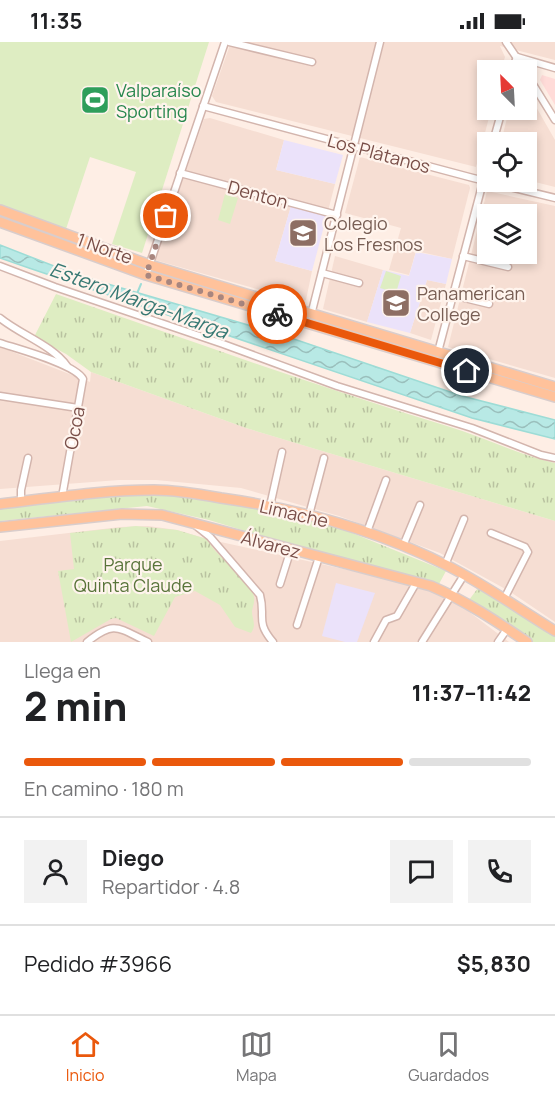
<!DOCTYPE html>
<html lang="es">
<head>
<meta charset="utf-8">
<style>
  :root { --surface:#fff; --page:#f2f2f2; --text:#202124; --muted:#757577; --line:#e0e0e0; --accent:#ea580c }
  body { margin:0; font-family:Manrope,sans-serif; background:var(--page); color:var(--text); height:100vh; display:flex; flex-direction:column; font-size:22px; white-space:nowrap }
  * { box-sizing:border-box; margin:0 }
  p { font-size:20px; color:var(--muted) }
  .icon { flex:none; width:33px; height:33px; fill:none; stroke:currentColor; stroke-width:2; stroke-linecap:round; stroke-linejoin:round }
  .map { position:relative; height:600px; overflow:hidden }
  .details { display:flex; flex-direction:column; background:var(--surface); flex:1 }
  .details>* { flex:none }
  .needle { width:39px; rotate:336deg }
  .tools { position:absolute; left:477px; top:18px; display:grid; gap:12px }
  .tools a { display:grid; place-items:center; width:60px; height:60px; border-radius:0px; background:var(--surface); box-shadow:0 3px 9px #0003; font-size:30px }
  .pin { position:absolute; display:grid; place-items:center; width:51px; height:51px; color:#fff; margin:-26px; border:3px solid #fff; border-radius:50%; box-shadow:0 2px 6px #0007 }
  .courier { position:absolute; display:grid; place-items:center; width:60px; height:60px; margin:-30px; border:4px solid #ea580c; border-radius:50%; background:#fff; color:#222; box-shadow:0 2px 8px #0007 }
  .head em { font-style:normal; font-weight:800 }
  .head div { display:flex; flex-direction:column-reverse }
  .head { display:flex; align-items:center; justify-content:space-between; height:102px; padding:0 24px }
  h1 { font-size:39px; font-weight:800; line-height:45px }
  .bar { display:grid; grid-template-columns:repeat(4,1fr); gap:9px 6px; align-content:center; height:72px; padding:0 24px }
  .bar i { height:8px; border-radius:4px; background:var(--line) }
  .bar .on { background:var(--accent) }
  .bar p { grid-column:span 4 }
  .line { display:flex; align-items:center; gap:15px; padding:0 24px; border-top:2px solid var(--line) }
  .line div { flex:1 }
  .round { display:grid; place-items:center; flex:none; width:63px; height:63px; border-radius:0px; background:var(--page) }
  .status { display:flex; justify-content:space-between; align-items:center; height:42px; padding:0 30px; background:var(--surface); direction:ltr }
  .status svg { height:16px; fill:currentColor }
  .tabs { display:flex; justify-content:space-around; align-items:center; height:84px; border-top:2px solid var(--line); background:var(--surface); font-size:16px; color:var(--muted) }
  .tabs a { display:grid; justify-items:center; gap:3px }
  .tabs .on { color:var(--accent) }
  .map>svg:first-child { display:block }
  .residential { fill:#f6ded3; fill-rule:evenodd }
  .commercial { fill:#ffdbd8 }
  .education { fill:#ebe2fa }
  .grass { fill:url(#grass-tufts) }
  .garden { fill:#deedc2 }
  .water { fill:url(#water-waves); stroke:#9ddcd6; stroke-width:1.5 }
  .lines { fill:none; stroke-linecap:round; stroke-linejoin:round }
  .stream { stroke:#9ddcd6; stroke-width:2 }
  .minor-casing { stroke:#d3b5ad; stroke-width:9 }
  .primary-casing { stroke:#d9cdcc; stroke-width:12 }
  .minor { stroke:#fff; stroke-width:6 }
  .primary { stroke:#ffc29b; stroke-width:9 }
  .done { stroke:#a8867f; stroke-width:6; stroke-dasharray:0 10.8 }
  .route { stroke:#ea580c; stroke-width:8 }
  .labels { text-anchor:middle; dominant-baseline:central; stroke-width:4.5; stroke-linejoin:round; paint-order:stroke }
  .leisure-label { font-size:18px; fill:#27864d; stroke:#fff4ed; text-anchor:start }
  .street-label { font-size:18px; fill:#794e48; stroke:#fff4ed }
  .education-label { font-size:18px; fill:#785e54; stroke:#fff4ed; text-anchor:start }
  .park-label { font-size:18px; fill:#59743a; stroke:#fff4ed }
  .water-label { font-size:20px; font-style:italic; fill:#387973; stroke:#fff4ed }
</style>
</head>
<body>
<div class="status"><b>11:35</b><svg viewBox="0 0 49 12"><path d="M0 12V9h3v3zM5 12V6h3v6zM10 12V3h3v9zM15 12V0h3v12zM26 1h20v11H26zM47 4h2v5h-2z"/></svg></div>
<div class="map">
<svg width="555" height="600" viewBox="0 0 555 600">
  <defs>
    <pattern id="grass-tufts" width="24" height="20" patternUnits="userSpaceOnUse" patternTransform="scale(1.5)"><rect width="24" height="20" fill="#deedc2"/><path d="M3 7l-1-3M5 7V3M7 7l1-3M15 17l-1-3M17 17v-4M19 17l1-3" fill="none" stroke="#b9c2a0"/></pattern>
    <pattern id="water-waves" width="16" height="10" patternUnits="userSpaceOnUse" patternTransform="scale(1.5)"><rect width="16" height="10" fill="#b8e9e5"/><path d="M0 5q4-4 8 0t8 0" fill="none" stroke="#9abfbc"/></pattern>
  </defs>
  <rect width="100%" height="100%" fill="#feeee5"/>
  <g class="residential">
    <polygon points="231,0 555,0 555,18 500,4 505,15 501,28 488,28 488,68 491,68 476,125 216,60 212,54"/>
    <polygon points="527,49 555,98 555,145 527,138 526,100 501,100 509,68 526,68"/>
    <polygon points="210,76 284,98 276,128 335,142 327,173 291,164 275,219 312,229 306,258 302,260 155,218 204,77"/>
    <polygon points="360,115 469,143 470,146 452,217 416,209 409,233 389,228 401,186 345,171"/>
    <path d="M 487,149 L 555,164 L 555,336 L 448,305 ZM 488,172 L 526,172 L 526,212 L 488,212 Z"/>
    <polygon points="335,214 383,228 367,280 323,267"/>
    <polygon points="427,238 446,242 431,298 410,291"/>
    <polygon points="0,305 90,340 91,330 246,386 555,479 555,580 509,549 440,511 339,474 241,446 156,438 119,438 0,447"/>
    <polygon points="148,484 177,488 207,497 430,546 456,560 509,600 0,600 0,499 120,485"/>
  </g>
  <polygon class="commercial" points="542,33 555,37 555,63 540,38"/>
  <g class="education">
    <polygon points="284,98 343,113 335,142 276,128"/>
    <polygon points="291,164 327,173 312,229 275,219"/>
    <polygon points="416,210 452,217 446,242 427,238 410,291 367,280 383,228 409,234"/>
    <polygon points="336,541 375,551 357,600 345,600 322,594"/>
  </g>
  <g class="grass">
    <polygon points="170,233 555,348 555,350 169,235"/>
    <path d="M 56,252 C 186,297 315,344 447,384 C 484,395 518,413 555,421 L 555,479 L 246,386 L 91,330 L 66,312 L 34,295 Z"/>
    <polygon points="142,451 176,453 320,478 446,529 439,542 325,513 209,478 147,464 0,479 0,467"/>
    <path d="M 136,484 L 177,488 L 207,497 C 217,518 251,532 254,555 C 255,559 253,564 252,569 C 252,578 257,582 251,591 L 235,585 L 220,563 L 195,549 L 175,555 L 154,594 L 116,576 L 111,577 L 71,600 L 58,529 L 74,527 L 70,491 Z"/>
    <polygon points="478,546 555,593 555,600 533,600 469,558"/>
  </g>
  <g class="garden">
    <polygon points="0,0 209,0 142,211 112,202 136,130 90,115 66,187 0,163"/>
    <polygon points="225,152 238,156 230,182 218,178"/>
    <polygon points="386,229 401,234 396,251 380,246"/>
  </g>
  <polygon class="water" points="0,203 77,233 282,293 462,354 555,378 555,397 472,376 29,226 0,216"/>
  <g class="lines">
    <polyline class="stream" points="136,254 141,242"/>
    <g class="minor-casing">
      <g id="minor">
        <polyline points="229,0 312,20"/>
        <polyline points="506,0 525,28"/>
        <polyline points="517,15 555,26"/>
        <polyline points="512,28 517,15"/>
        <polyline points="526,31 555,78"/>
        <polyline points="203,64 473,136 555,156"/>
        <polyline points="493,100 502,68"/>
        <polyline points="180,131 337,173"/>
        <polyline points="463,214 508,225"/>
        <polyline points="0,224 55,245 223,302 337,344 472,386 541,413 555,416"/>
        <polyline points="322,231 359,241"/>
        <polyline points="146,233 225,0"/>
        <polyline points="452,253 489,262"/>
        <polyline points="311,273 380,0"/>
        <path d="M 0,276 C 21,293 52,303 67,324"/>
        <path d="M 0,301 C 18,307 75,322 83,337 L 62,455"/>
        <polyline points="438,310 488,121"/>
        <polyline points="0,354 78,366"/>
        <polyline points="21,459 21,448 28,416"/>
        <polyline points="270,464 282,410"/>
        <polyline points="309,473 324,416"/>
        <path d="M 195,483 L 210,495 L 260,553 C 266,575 255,579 273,600"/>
        <polyline points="367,490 386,438"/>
        <polyline points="491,491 525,505 528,510 504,557"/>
        <polyline points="403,504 420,463"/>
        <polyline points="445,523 464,477"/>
        <polyline points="280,542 291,507"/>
        <polyline points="297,583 319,515"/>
        <path d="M 87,600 C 115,578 118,586 148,600"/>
        <polyline points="374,600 386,578 397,574 416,541"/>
        <polyline points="422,600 464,533"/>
        <polyline points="498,600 507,587"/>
      </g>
    </g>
    <g class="primary-casing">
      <g id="primary">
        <polyline points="0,168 150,223 555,345"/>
        <polyline points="0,180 146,233 555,355"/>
        <path d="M 0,462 C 51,456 102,448 154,448 C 176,448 199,452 221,456 C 299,467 376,488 446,523 C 484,542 519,567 555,589"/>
        <path d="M 0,485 L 122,472 L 162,473 L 431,544 C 466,559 496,579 527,600"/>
      </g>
    </g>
    <use href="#minor" class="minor"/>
    <use href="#primary" class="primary"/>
  </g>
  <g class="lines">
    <polyline class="done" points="166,174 146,233 277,272"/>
    <polyline class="route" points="277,272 467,329"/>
  </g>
  <defs>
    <g id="stadium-square" transform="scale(1.5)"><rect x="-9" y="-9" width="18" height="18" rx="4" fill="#2e9e5b" stroke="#fff4ed"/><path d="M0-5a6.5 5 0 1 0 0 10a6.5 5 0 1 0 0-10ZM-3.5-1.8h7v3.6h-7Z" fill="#fff"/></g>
    <g id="school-square" transform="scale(1.5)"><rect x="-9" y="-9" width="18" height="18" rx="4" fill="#8d6e63" stroke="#fff4ed"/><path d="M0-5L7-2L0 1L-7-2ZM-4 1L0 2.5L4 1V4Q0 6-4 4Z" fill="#fff"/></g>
  </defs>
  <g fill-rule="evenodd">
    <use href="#stadium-square" x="95" y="58"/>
    <use href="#school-square" x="303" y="191"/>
    <use href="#school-square" x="396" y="261"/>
  </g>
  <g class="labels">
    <g class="leisure-label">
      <text x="116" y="48">Valparaíso<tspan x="116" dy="21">Sporting</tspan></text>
    </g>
    <g class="street-label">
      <text transform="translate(379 111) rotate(15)">Los Plátanos</text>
      <text transform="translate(258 152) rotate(15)">Denton</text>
      <text transform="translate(105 206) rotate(20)">1 Norte</text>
      <text transform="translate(74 386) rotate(-79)">Ocoa</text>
      <text transform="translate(294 471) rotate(13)">Limache</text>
      <text transform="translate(271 502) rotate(15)">Álvarez</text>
    </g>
    <g class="education-label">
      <text x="324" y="181">Colegio<tspan x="324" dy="21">Los Fresnos</tspan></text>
      <text x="417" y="251">Panamerican<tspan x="417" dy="21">College</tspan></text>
    </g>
    <g class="park-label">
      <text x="133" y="522">Parque<tspan x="133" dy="21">Quinta Claude</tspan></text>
    </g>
    <g class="water-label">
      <text transform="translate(139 258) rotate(20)">Estero Marga-Marga</text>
    </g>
  </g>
</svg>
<div class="tools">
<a><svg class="needle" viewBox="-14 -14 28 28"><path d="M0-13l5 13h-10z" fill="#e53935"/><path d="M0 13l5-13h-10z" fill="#757577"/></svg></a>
<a><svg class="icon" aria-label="locate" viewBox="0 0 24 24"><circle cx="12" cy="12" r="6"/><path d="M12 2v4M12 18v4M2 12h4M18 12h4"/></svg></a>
<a><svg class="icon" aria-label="layers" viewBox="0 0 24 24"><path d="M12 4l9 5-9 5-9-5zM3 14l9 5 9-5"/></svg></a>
</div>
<div class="pin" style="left:166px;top:174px;background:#ea580c"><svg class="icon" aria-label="bag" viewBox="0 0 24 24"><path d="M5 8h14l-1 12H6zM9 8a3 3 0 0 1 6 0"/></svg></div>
<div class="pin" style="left:467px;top:329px;background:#1f2937"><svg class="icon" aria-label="home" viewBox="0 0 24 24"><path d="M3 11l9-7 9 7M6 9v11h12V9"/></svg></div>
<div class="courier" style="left:277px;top:272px"><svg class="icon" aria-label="bike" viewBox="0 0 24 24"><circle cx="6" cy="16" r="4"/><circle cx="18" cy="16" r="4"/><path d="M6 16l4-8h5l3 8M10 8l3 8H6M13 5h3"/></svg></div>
</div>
<section class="details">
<div class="head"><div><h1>2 min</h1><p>Llega en</p></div><em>11:37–11:42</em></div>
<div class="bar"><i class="on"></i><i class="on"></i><i class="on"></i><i></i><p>En camino · 180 m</p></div>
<div class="line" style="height:108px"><a class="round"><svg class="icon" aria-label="person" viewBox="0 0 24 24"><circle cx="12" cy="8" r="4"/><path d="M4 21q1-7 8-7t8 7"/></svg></a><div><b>Diego</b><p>Repartidor · 4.8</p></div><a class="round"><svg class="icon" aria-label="chat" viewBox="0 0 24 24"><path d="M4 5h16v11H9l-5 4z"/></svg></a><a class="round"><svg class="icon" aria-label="phone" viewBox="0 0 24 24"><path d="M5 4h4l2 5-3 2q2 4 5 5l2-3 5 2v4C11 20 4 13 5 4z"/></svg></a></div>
<div class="line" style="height:78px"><div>Pedido #3966</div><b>$5,830</b></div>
</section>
<nav class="tabs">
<a class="on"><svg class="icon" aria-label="home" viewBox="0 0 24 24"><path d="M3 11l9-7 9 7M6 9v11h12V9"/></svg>Inicio</a>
<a><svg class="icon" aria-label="map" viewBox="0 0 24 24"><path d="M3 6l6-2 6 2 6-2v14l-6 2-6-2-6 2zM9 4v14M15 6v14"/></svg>Mapa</a>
<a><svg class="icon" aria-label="saved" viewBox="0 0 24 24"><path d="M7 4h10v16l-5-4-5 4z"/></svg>Guardados</a>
</nav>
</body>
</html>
